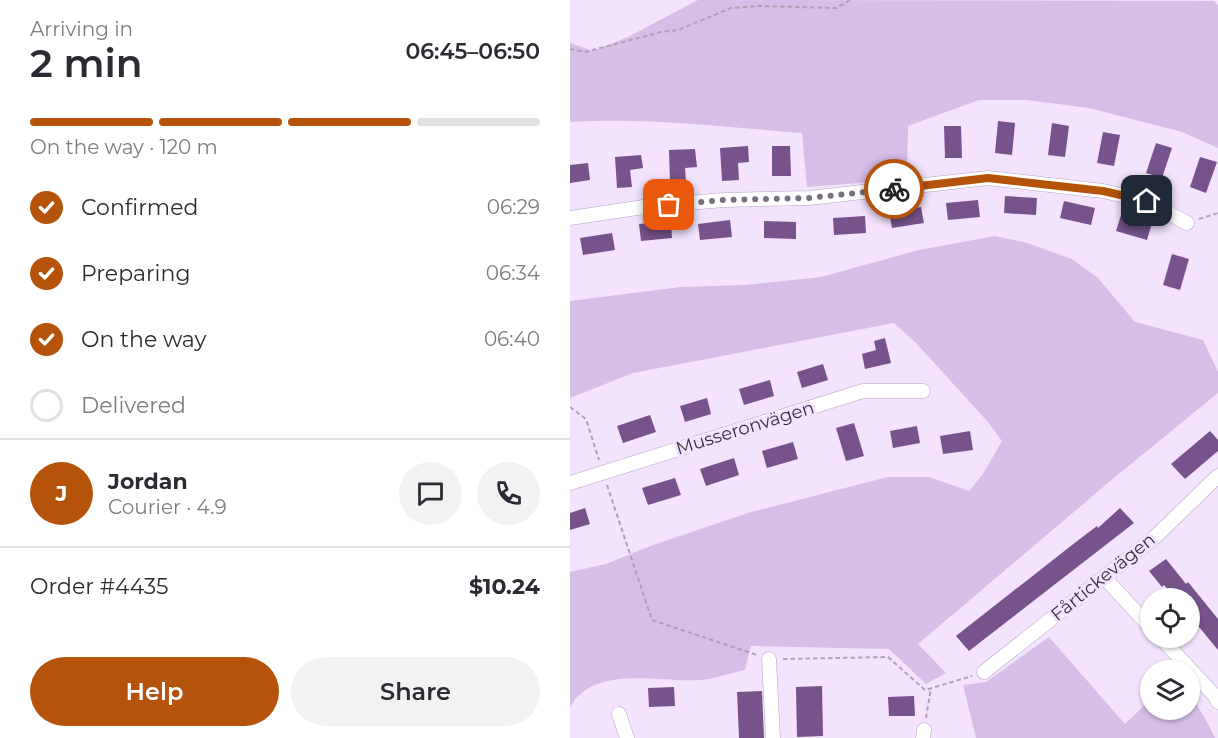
<!DOCTYPE html>
<html lang="en">
<head>
<meta charset="utf-8">
<style>
  :root { --surface:#fff; --page:#f2f2f3; --text:#2b2b33; --muted:#7c7c81; --line:#e1e1e2; --accent:#b45309 }
  body { margin:0; font-family:Montserrat,sans-serif; background:var(--page); color:var(--text); height:100vh; display:flex; flex-direction:column; font-size:22px; white-space:nowrap }
  * { box-sizing:border-box; margin:0 }
  p { font-size:20px; color:var(--muted) }
  .icon { flex:none; width:33px; height:33px; fill:none; stroke:currentColor; stroke-width:2; stroke-linecap:round; stroke-linejoin:round }
  .map { position:relative; flex:1; overflow:hidden }
  .drawer { display:flex; flex-direction:column; background:var(--surface); width:570px }
  .drawer>* { flex:none }
  .buttons { position:absolute; left:570px; top:588px; display:grid; gap:12px }
  .buttons a { display:grid; place-items:center; width:60px; height:60px; border-radius:50%; background:var(--surface); box-shadow:0 2px 4px #0004; font-size:30px }
  .pin { position:absolute; display:grid; place-items:center; width:51px; height:51px; color:#fff; margin:-26px; border-radius:12px; box-shadow:0 3px 9px #0006 }
  .courier { position:absolute; display:grid; place-items:center; width:60px; height:60px; margin:-30px; border:4px solid #b45309; border-radius:50%; background:#fff; color:#222; box-shadow:0 2px 8px #0007 }
  .head em { font-style:normal; font-weight:600 }
  .head div { display:flex; flex-direction:column-reverse }
  .head { display:flex; align-items:center; justify-content:space-between; height:102px; padding:0 30px }
  h1 { font-size:39px; font-weight:600; line-height:45px }
  .bar { display:grid; grid-template-columns:repeat(4,1fr); gap:9px 6px; align-content:center; height:72px; padding:0 30px }
  .bar i { height:8px; border-radius:4px; background:var(--line) }
  .bar .selected { background:var(--accent) }
  .bar p { grid-column:span 4 }
  .line { display:flex; align-items:center; gap:15px; padding:0 30px; border-top:2px solid var(--line) }
  .line div { flex:1 }
  .round { display:grid; place-items:center; flex:none; width:63px; height:63px; border-radius:32px; background:var(--page) }
  ol { padding:0 30px; list-style:none }
  li { display:flex; align-items:center; gap:18px; height:66px }
  li p { margin-inline-start:auto }
  li .icon { padding:6px; border-radius:50%; background:var(--accent); color:#fff; stroke-width:4 }
  li:last-child { color:var(--muted) }
  li i { width:33px; height:33px; border:3px solid var(--line); border-radius:50% }
  .cta { display:flex; gap:12px; margin-top:auto; padding:12px 30px }
  .cta a { flex:1; height:69px; border-radius:36px; background:var(--accent); color:#fff; font-size:24px; font-weight:600; line-height:69px; text-align:center }
  .cta a+a { background:var(--page); color:var(--text) }
  main { display:flex; flex:1; min-height:0 }
  .map>svg:first-child { display:block }
  .green { fill:#d6bee7 }
  .building { fill:#76538b }
  .lines { fill:none; stroke-linecap:round; stroke-linejoin:round }
  .street-casing { stroke:#b3a5be; stroke-width:15 }
  .path { stroke:#ada1b6; stroke-width:2; stroke-dasharray:4.5 3; stroke-linecap:butt }
  .street { stroke:#fff; stroke-width:14 }
  .done { stroke:#796f7f; stroke-width:6; stroke-dasharray:0 10.8 }
  .route { stroke:#b45309; stroke-width:8 }
  .labels { text-anchor:middle; dominant-baseline:central; stroke-width:6; stroke-linejoin:round; paint-order:stroke }
  .street-label { font-size:18px; fill:#37313b; stroke:#f3e3fe }
</style>
</head>
<body>
<main>
<section class="drawer">
<div class="head"><div><h1>2 min</h1><p>Arriving in</p></div><em>06:45–06:50</em></div>
<div class="bar"><i class="selected"></i><i class="selected"></i><i class="selected"></i><i></i><p>On the way · 120 m</p></div>
<ol>
<li><svg class="icon" aria-label="check" viewBox="0 0 24 24"><path d="M5 12l5 5 9-10"/></svg>Confirmed<p>06:29</p></li>
<li><svg class="icon" aria-label="check" viewBox="0 0 24 24"><path d="M5 12l5 5 9-10"/></svg>Preparing<p>06:34</p></li>
<li><svg class="icon" aria-label="check" viewBox="0 0 24 24"><path d="M5 12l5 5 9-10"/></svg>On the way<p>06:40</p></li>
<li><i></i>Delivered</li>
</ol>
<div class="line" style="height:108px"><b class="round" style="background:var(--accent);color:#fff">J</b><div><b>Jordan</b><p>Courier · 4.9</p></div><a class="round"><svg class="icon" aria-label="chat" viewBox="0 0 24 24"><path d="M4 5h16v11H9l-5 4z"/></svg></a><a class="round"><svg class="icon" aria-label="phone" viewBox="0 0 24 24"><path d="M5 4h4l2 5-3 2q2 4 5 5l2-3 5 2v4C11 20 4 13 5 4z"/></svg></a></div>
<div class="line" style="height:78px"><div>Order #4435</div><b>$10.24</b></div>
<div class="cta"><a>Help</a><a>Share</a></div>
</section>
<div class="map">
<svg width="648" height="738" viewBox="0 0 648 738">
  <rect width="100%" height="100%" fill="#f3e3fe"/>
  <g class="green">
    <path d="M 128,0 L 644,1 L 648,5 L 648,148 L 612,132 L 519,108 L 457,100 L 409,100 L 338,126 L 337,174 L 289,183 L 237,187 L 232,133 C 154,127 78,117 0,122 L 0,43 L 23,51 L 58,37 Z"/>
    <path d="M 425,236 L 457,243 L 502,259 L 528,278 L 565,322 L 633,340 L 648,372 L 648,393 L 545,477 L 348,644 L 376,673 L 356,684 L 319,649 L 181,646 L 175,670 C 160,673 145,679 130,680 C 91,683 24,664 0,707 L 0,572 L 36,564 L 83,545 L 181,512 L 318,477 L 359,477 L 399,491 L 413,474 L 432,441 L 418,422 L 346,343 L 324,323 L 63,373 L 0,398 L 0,301 L 111,287 L 175,285 L 251,277 L 349,250 Z"/>
    <polygon points="479,637 555,724 580,700 580,710 620,710 620,694 636,720 645,738 406,738 393,685 416,682"/>
  </g>
  <g class="building">
    <polygon points="428,121 445,123 442,155 425,153"/>
    <polygon points="482,123 499,126 495,157 478,155"/>
    <polygon points="374,126 391,126 392,158 375,158"/>
    <polygon points="533,132 550,135 544,166 527,163"/>
    <polygon points="586,143 602,148 592,178 576,173"/>
    <polygon points="178,146 179,162 168,163 169,180 152,181 150,148"/>
    <polygon points="202,146 220,146 221,176 202,176"/>
    <polygon points="125,149 127,167 115,168 116,181 100,182 99,150"/>
    <polygon points="71,155 73,168 60,170 62,187 47,188 45,157"/>
    <polygon points="630,157 647,162 636,193 620,187"/>
    <polygon points="18,163 20,180 0,183 0,165"/>
    <polygon points="435,196 467,198 466,215 434,213"/>
    <polygon points="408,200 410,217 378,220 376,203"/>
    <polygon points="494,201 525,208 521,225 490,218"/>
    <polygon points="351,207 354,223 322,228 319,211"/>
    <polygon points="551,215 582,223 577,240 546,231"/>
    <polygon points="295,216 296,233 264,235 263,218"/>
    <polygon points="160,220 162,237 130,240 128,224"/>
    <polygon points="101,221 102,238 71,241 69,224"/>
    <polygon points="194,221 226,222 226,239 194,238"/>
    <polygon points="42,233 45,250 13,255 10,238"/>
    <polygon points="602,254 619,259 610,290 593,285"/>
    <polygon points="315,338 321,363 295,369 292,354 306,350 304,341"/>
    <polygon points="253,364 258,380 232,388 227,372"/>
    <polygon points="200,380 204,396 174,405 169,389"/>
    <polygon points="137,398 141,414 115,422 110,406"/>
    <polygon points="80,415 86,432 53,443 47,426"/>
    <polygon points="284,423 294,456 276,461 266,428"/>
    <polygon points="347,426 350,443 323,448 320,431"/>
    <polygon points="400,431 403,450 373,454 370,436"/>
    <polygon points="640,431 648,440 648,451 615,479 601,464"/>
    <polygon points="223,442 228,459 197,468 192,451"/>
    <polygon points="164,458 169,475 136,486 130,469"/>
    <polygon points="105,478 111,495 78,505 72,488"/>
    <polygon points="15,508 20,524 0,530 0,513"/>
    <polygon points="550,508 564,523 399,651 386,636 502,545 527,526 528,528"/>
    <polygon points="596,559 616,584 618,582 648,619 648,650 620,616 620,598 605,598 594,585 592,587 579,571"/>
    <polygon points="252,686 253,736 227,737 226,687"/>
    <polygon points="104,687 105,706 79,707 78,688"/>
    <polygon points="192,691 194,738 169,738 167,692"/>
    <polygon points="344,696 345,716 319,716 318,697"/>
  </g>
  <g class="lines">
    <g class="street-casing">
      <g id="street">
        <polyline points="0,218 80,206 154,200 239,198 418,178 533,191 577,201 617,223"/>
        <polyline points="0,483 293,391 353,391"/>
        <polyline points="534,577 580,627"/>
        <polyline points="591,638 645,696 648,702"/>
        <polyline points="199,659 203,738"/>
        <polyline points="414,672 585,537 648,476"/>
        <polyline points="49,714 57,738"/>
        <polyline points="353,738 354,730"/>
      </g>
    </g>
    <g class="path">
      <polyline points="0,49 15,52 91,32 108,30 161,8 189,6 266,8 280,0"/>
      <polyline points="629,219 648,213"/>
      <polyline points="0,407 16,419 29,460"/>
      <polyline points="37,485 82,620 187,655"/>
      <polyline points="213,659 318,657 355,690 402,676"/>
      <polyline points="356,718 361,688"/>
    </g>
    <use href="#street" class="street"/>
  </g>
  <g class="lines">
    <polyline class="done" points="99,205 154,200 239,198 324,189"/>
    <polyline class="route" points="324,189 418,178 533,191 577,201"/>
  </g>
  <g class="labels">
    <g class="street-label">
      <text transform="translate(175 428) rotate(-17)">Musseronvägen</text>
      <text transform="translate(533 577) rotate(-39)">Fårtickevägen</text>
    </g>
  </g>
</svg>
<div class="buttons">
<a><svg class="icon" aria-label="locate" viewBox="0 0 24 24"><circle cx="12" cy="12" r="6"/><path d="M12 2v4M12 18v4M2 12h4M18 12h4"/></svg></a>
<a><svg class="icon" aria-label="layers" viewBox="0 0 24 24"><path d="M12 4l9 5-9 5-9-5zM3 14l9 5 9-5"/></svg></a>
</div>
<div class="pin" style="left:99px;top:205px;background:#ea580c"><svg class="icon" aria-label="bag" viewBox="0 0 24 24"><path d="M5 8h14l-1 12H6zM9 8a3 3 0 0 1 6 0"/></svg></div>
<div class="pin" style="left:577px;top:201px;background:#1f2937"><svg class="icon" aria-label="home" viewBox="0 0 24 24"><path d="M3 11l9-7 9 7M6 9v11h12V9"/></svg></div>
<div class="courier" style="left:324px;top:189px"><svg class="icon" aria-label="bike" viewBox="0 0 24 24"><circle cx="6" cy="16" r="4"/><circle cx="18" cy="16" r="4"/><path d="M6 16l4-8h5l3 8M10 8l3 8H6M13 5h3"/></svg></div>
</div>
</main>
</body>
</html>
